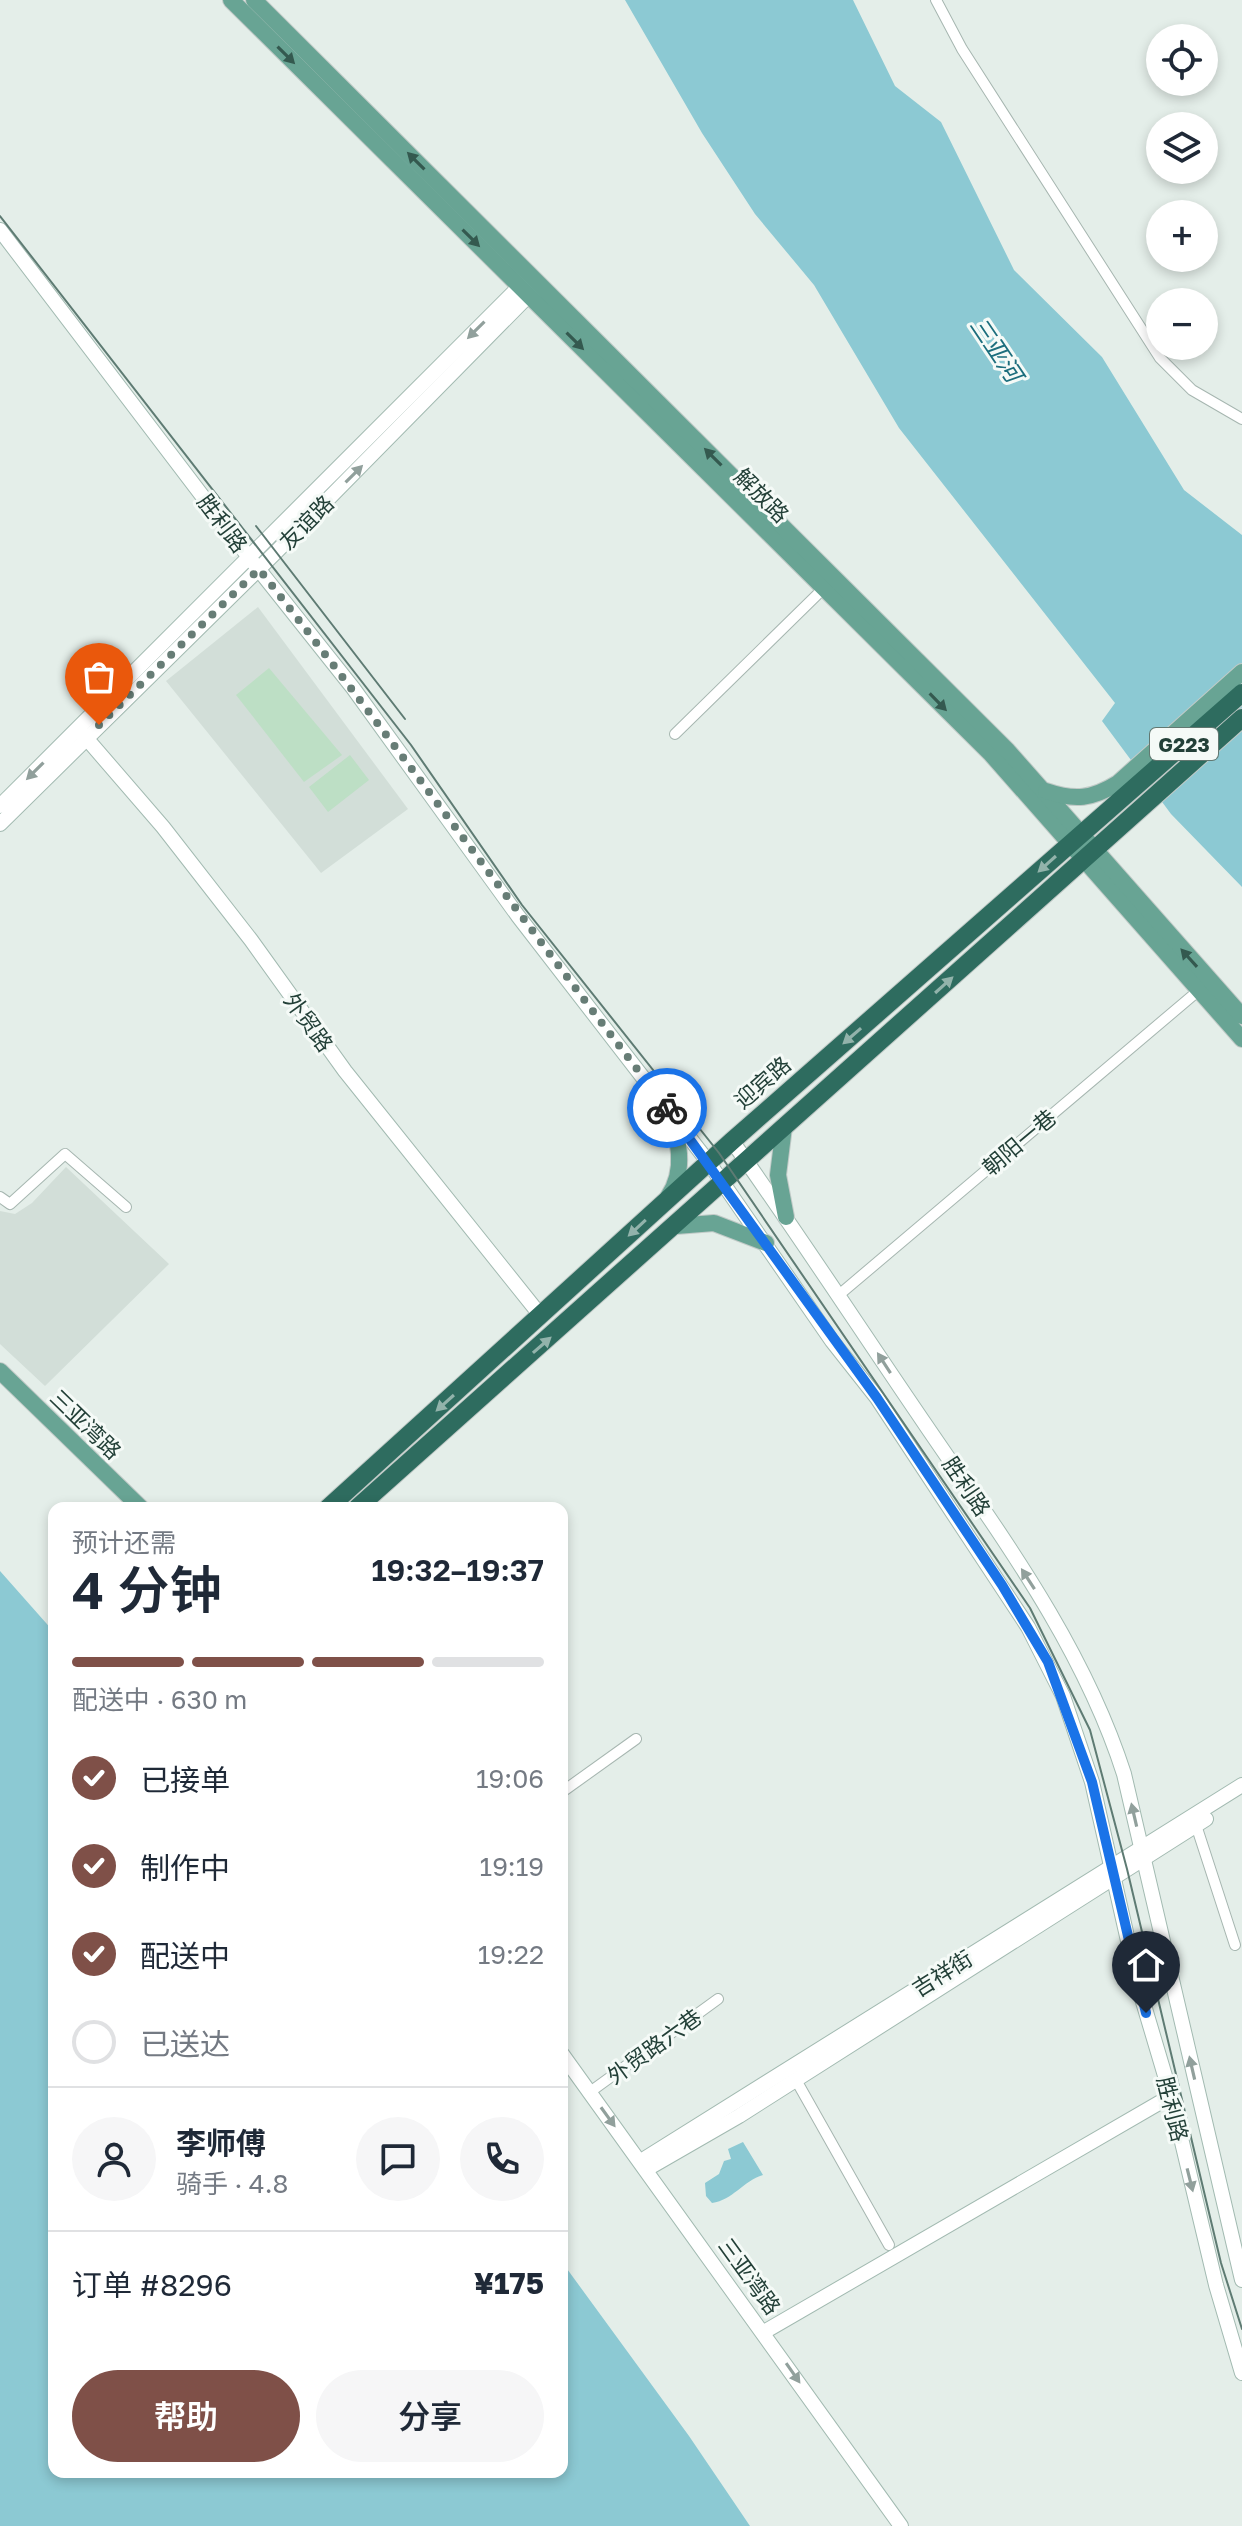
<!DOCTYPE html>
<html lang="zh">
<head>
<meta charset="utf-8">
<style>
  :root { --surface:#fff; --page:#f6f6f7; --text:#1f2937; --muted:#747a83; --line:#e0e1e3; --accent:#7f5048 }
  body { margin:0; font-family:"Golos Text","Noto Sans SC",sans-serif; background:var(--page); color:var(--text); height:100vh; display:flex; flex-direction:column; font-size:30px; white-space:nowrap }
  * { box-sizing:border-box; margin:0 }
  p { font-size:26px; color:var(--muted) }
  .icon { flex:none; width:44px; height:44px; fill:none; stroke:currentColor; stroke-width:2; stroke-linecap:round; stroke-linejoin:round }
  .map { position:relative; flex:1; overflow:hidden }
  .side { position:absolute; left:48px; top:1502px; width:520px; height:976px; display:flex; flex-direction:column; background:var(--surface); border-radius:16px; box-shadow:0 4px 12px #0003 }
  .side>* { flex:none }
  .fabs { position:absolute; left:1146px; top:24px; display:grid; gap:16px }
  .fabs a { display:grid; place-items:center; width:72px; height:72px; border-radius:50%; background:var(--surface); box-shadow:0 4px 12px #0003; font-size:40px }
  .pin { position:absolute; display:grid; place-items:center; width:68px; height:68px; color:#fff; margin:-82px -34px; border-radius:50% 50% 50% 0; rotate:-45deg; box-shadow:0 0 8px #0007 }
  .pin .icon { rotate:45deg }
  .courier { position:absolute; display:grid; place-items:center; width:80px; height:80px; margin:-40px; border:6px solid #1a73e8; border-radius:50%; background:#fff; color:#222; box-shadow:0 2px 10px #0007 }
  .headline em { font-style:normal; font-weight:600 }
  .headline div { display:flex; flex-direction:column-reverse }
  .headline { display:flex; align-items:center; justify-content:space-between; height:136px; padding:0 24px }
  h1 { font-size:52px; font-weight:600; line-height:60px }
  .bar { display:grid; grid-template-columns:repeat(4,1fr); gap:12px 8px; align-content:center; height:96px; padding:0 24px }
  .bar i { height:10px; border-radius:6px; background:var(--line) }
  .bar .on { background:var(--accent) }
  .bar p { grid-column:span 4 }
  .line { display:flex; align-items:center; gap:20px; padding:0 24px; border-top:2px solid var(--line) }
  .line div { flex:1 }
  .round { display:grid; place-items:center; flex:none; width:84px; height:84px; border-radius:42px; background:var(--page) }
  ol { padding:0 24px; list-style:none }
  li { display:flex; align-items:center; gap:24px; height:88px }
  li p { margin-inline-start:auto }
  li .icon { padding:8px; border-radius:50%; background:var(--accent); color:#fff; stroke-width:4 }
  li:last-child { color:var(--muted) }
  li i { width:44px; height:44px; border:4px solid var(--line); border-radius:50% }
  .button { display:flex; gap:16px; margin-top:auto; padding:16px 24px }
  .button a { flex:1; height:92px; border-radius:48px; background:var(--accent); color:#fff; font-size:32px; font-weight:600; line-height:92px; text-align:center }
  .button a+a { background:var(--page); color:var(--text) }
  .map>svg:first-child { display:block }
  .built { fill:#d2ded8 }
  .green { fill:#bddfc5 }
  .water { fill:#8cc9d3 }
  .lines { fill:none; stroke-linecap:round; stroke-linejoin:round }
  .street-casing { stroke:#a6b6b0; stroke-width:12 }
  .secondary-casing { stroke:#a2bab1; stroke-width:16 }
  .primary-casing { stroke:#c1cac7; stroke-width:18 }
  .highway-casing { stroke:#c1cac7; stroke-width:20 }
  .street { stroke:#fff; stroke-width:10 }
  .secondary { stroke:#fff; stroke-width:14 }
  .primary { stroke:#68a494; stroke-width:16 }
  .highway { stroke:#2e6c5f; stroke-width:18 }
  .tram { stroke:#5e7b73; stroke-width:2 }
  .oneway { fill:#34594f }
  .oneway2 { fill:#91a09c }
  .oneway3 { fill:#92b3ab }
  .done { stroke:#677d76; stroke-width:8; stroke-dasharray:0 14.4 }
  .route { stroke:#1a73e8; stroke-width:10 }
  .labels { text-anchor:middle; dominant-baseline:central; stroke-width:6; stroke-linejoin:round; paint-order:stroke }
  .shield { fill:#f5faf7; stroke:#627871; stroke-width:2 }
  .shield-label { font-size:20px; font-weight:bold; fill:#234038 }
  .street-label { font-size:22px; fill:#234038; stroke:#f5faf7 }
  .water-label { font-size:24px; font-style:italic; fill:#1c6e7d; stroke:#f5faf7 }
</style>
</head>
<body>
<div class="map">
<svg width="1242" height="2526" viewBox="0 0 1242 2526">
  <rect width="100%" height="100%" fill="#e4eee9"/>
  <g class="built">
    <polygon points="258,607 408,809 321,873 166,681"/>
    <polygon points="66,1167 169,1264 45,1386 0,1344 0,1211 15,1214 32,1203"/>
  </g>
  <g class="green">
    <polygon points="269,668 342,755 304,782 236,695"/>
    <polygon points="350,755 369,780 328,812 309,787"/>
  </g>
  <g class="water">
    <polygon points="625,0 853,0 895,86 941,122 1014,270 1102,357 1184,490 1242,535 1242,887 1171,814 1102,721 1115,703 899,428 814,285 755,214 702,133"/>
    <polygon points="0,1571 54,1632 54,2472 562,2472 562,2262 689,2436 750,2526 0,2526"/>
    <path d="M 743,2142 L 763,2175 C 743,2181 733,2200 712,2203 L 706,2196 L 705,2183 L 719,2174 L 724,2161 L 731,2159 L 728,2149 Z"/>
  </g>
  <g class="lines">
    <g class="street-casing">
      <g id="street">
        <polyline points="936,0 962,49 1160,358 1192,390 1242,419"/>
        <polyline points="675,734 825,587"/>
        <polyline points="0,1197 10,1204 65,1154 126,1207"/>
        <polyline points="840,1294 1198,991"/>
        <polyline points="562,1792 636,1739"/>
        <polyline points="1196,1825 1235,1945"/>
        <polyline points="796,2080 889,2245"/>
        <polyline points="590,2092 718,1999"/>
      </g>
    </g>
    <g class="secondary-casing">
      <g id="secondary">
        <polyline points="0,230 248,556 353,688 518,916 709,1163 832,1341 877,1398 1028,1627 1063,1696 1092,1782 1138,1985 1171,2096 1216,2285 1242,2373"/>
        <polyline points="81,732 163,827 251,940 345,1071 541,1316"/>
        <polyline points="0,806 525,281"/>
        <polyline points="0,824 277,551 534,290"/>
        <path d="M 732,1141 C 799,1235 862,1332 927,1427 C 1002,1537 1083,1646 1124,1774 L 1242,2280"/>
        <polyline points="562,2054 901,2526"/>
        <polyline points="641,2161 1242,1785"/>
        <polyline points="647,2169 739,2116 1206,1819"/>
        <polyline points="764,2332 1171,2096"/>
      </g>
    </g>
    <g class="primary-casing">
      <g id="primary">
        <polyline points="231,0 990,753 1242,1039"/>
        <polyline points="254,0 1008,751 1242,1016"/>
        <path d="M 1046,791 C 1075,801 1092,799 1118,783 L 1242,672"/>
        <polyline points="784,1127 778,1175 786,1217"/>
        <path d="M 668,1197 C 687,1169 678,1139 669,1110"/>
        <polyline points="676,1226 714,1223 766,1243"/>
        <polyline points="0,1371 141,1508"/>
      </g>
    </g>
    <g class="highway-casing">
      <g id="highway">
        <polyline points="328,1508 732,1141 1242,693"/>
        <polyline points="357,1508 1242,718"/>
      </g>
    </g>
    <use href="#street" class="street"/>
    <use href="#secondary" class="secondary"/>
    <use href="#primary" class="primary"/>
    <use href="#highway" class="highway"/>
    <g class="tram">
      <polyline points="0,216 411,745 522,905 719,1153 1030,1608 1090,1730 1127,1869 1221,2263 1242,2329"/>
      <polyline points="256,526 405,719"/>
    </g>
  </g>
  <defs><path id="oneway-solid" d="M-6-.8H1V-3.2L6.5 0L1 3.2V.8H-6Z" transform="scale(2)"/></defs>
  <g class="oneway">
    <use href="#oneway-solid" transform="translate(286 55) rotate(45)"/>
    <use href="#oneway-solid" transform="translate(416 161) rotate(-135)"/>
    <use href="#oneway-solid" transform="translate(471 238) rotate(45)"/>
    <use href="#oneway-solid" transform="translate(575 341) rotate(45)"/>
    <use href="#oneway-solid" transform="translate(713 457) rotate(-135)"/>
    <use href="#oneway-solid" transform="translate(938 702) rotate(46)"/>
    <use href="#oneway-solid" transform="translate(1189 958) rotate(-132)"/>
  </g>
  <g class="oneway2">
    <use href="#oneway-solid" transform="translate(476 330) rotate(135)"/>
    <use href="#oneway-solid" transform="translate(354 474) rotate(-45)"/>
    <use href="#oneway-solid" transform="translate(35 771) rotate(135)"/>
    <use href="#oneway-solid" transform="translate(884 1363) rotate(-123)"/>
    <use href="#oneway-solid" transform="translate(1028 1579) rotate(-123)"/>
    <use href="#oneway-solid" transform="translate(1134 1815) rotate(-103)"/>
    <use href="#oneway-solid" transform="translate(1192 2068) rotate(-103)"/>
    <use href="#oneway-solid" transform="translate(608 2117) rotate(54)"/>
    <use href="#oneway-solid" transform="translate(1190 2180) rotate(76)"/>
    <use href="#oneway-solid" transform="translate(793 2373) rotate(55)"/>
  </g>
  <g class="oneway3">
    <use href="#oneway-solid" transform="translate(1047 864) rotate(138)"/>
    <use href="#oneway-solid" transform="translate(944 985) rotate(-42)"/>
    <use href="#oneway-solid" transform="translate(852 1036) rotate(139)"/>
    <use href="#oneway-solid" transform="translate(637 1228) rotate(137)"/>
    <use href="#oneway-solid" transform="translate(542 1345) rotate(-41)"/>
    <use href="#oneway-solid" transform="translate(445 1403) rotate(138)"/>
  </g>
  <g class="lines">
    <path class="done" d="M 99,725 L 259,569 C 398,746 529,930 667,1108"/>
    <polyline class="route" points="667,1108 877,1398 1002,1585 1048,1662 1092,1782 1146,2013"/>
  </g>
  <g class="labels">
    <rect class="shield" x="1150" y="728" width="68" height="32" rx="6"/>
    <g class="shield-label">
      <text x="1184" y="744">G223</text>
    </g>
    <g class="street-label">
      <text transform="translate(762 495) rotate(45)">解放路</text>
      <text transform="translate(306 522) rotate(-45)">友谊路</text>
      <text transform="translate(223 523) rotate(53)">胜利路</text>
      <text transform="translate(309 1022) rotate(54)">外贸路</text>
      <text transform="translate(762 1082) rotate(-41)">迎宾路</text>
      <text transform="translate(1019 1142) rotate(-40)">朝阳一巷</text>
      <text transform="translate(86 1424) rotate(44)">三亚湾路</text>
      <text transform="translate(967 1486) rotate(56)">胜利路</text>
      <text transform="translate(942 1973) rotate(-32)">吉祥街</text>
      <text transform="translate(654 2046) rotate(-36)">外贸路六巷</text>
      <text transform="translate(1173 2109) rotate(76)">胜利路</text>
      <text transform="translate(750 2276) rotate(54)">三亚湾路</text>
    </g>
    <g class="water-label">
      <text transform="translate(997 349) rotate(56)">三亚河</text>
    </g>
  </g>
</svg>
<div class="fabs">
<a><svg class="icon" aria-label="locate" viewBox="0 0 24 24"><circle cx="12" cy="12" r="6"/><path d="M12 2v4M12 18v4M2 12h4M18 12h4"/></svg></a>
<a><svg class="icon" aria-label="layers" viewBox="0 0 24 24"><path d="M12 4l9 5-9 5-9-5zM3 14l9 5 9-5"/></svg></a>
<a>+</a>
<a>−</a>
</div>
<div class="pin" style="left:99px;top:725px;background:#ea580c"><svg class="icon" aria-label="bag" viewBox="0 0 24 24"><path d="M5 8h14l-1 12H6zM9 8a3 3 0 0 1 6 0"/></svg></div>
<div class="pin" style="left:1146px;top:2013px;background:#1f2937"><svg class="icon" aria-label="home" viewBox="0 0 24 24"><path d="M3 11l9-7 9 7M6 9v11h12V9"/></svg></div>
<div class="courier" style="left:667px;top:1108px"><svg class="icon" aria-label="bike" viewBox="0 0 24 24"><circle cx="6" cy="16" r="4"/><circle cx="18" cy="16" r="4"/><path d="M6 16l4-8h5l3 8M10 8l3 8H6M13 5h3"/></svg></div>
<section class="side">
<div class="headline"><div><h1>4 分钟</h1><p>预计还需</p></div><em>19:32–19:37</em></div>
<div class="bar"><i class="on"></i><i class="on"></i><i class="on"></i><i></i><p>配送中 · 630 m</p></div>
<ol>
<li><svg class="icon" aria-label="check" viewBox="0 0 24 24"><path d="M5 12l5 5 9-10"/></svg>已接单<p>19:06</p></li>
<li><svg class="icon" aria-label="check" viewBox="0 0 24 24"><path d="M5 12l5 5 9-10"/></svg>制作中<p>19:19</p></li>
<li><svg class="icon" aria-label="check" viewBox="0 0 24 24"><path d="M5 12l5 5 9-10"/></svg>配送中<p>19:22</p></li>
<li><i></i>已送达</li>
</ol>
<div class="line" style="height:144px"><a class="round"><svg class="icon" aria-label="person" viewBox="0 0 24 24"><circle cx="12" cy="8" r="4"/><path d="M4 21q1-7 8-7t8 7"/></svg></a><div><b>李师傅</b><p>骑手 · 4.8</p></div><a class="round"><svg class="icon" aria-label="chat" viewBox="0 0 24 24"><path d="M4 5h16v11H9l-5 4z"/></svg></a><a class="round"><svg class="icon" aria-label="phone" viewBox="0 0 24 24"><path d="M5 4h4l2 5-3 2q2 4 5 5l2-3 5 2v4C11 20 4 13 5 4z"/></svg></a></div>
<div class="line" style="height:104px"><div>订单 #8296</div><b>¥175</b></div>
<div class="button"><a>帮助</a><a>分享</a></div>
</section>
</div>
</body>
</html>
